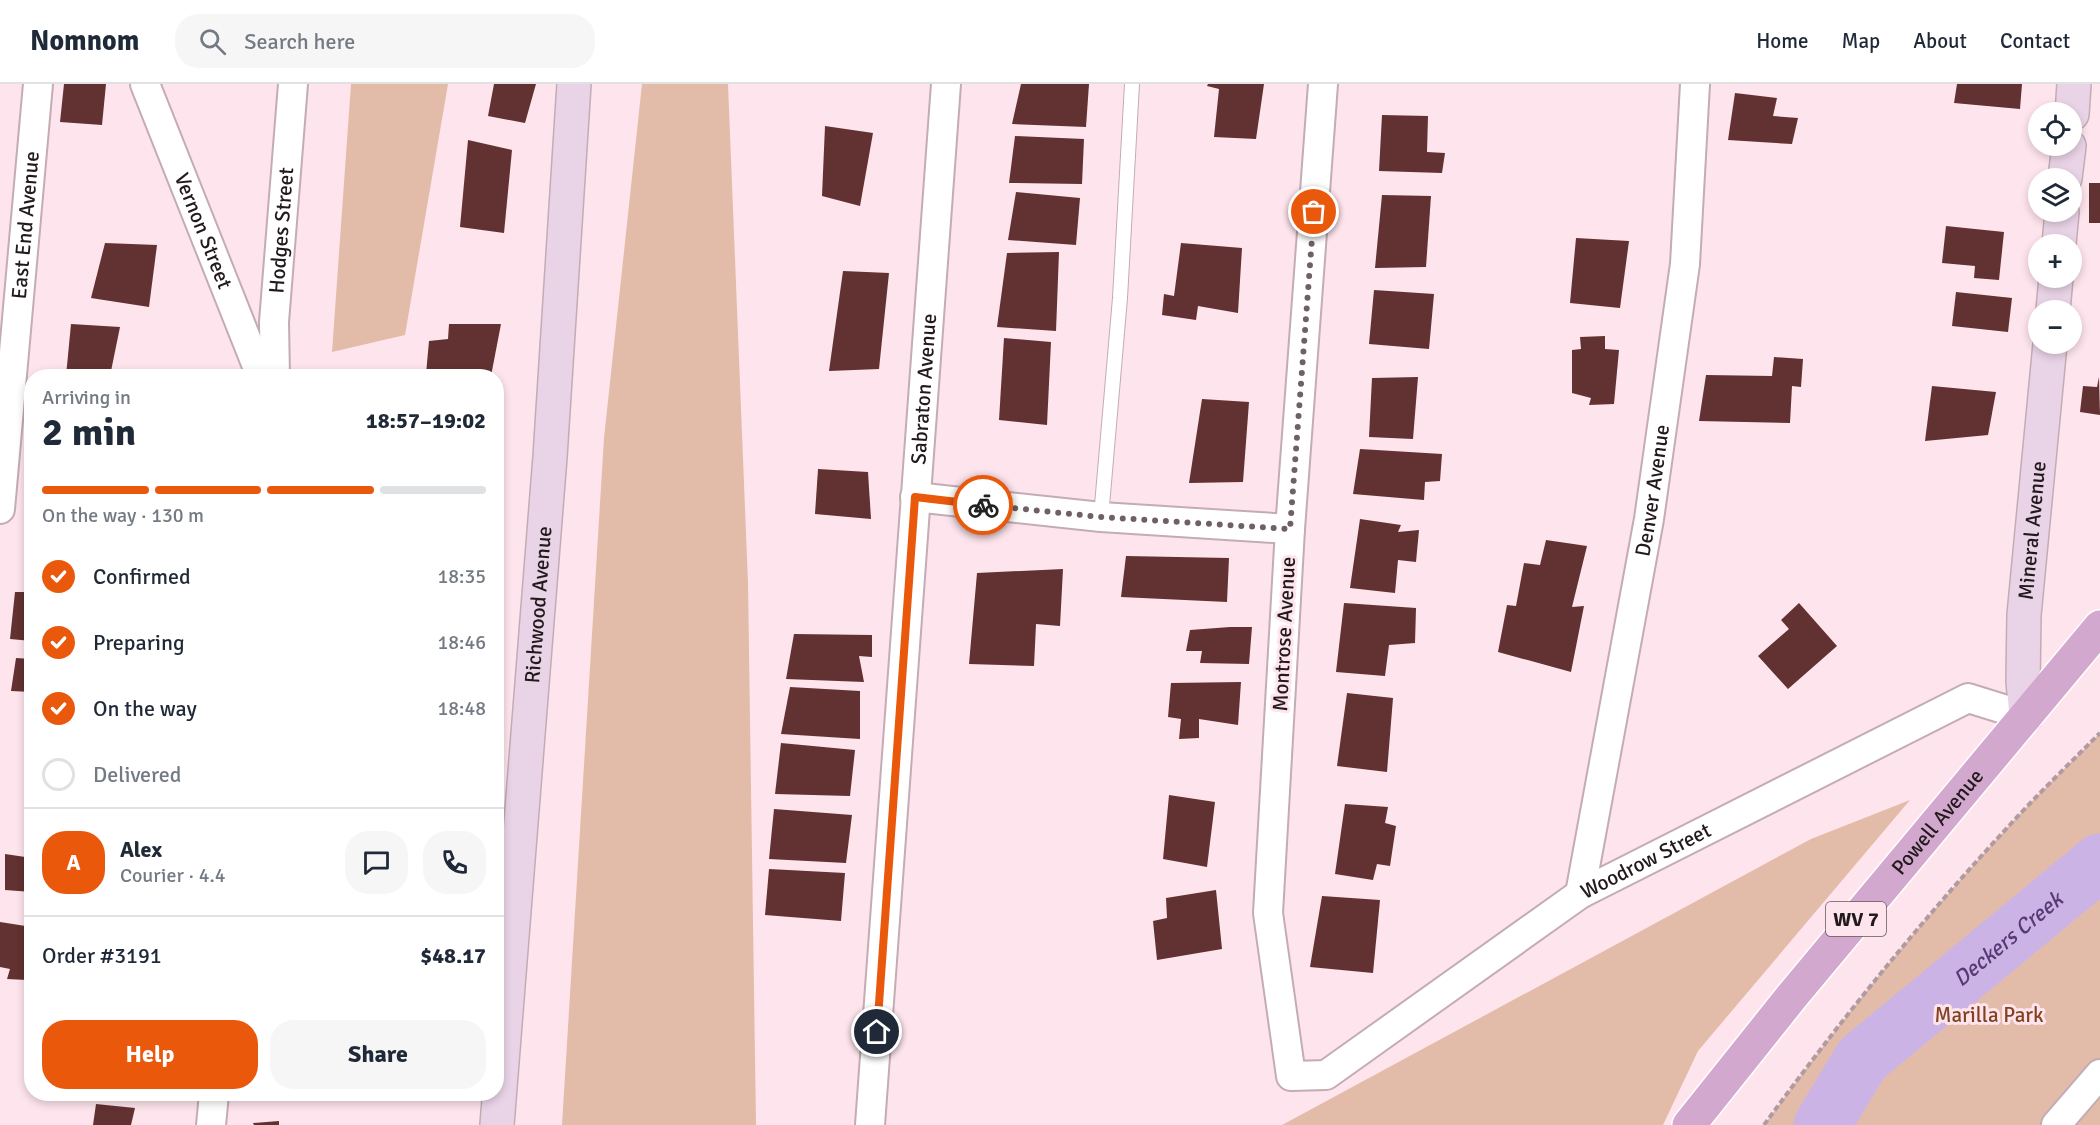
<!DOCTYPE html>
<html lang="en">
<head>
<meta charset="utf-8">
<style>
  :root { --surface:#fff; --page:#f6f6f7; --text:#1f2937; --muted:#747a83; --line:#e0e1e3; --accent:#ea580c }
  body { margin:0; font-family:Signika,sans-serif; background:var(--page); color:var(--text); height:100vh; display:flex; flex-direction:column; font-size:22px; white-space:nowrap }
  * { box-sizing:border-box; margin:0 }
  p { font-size:20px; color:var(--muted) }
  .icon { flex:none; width:33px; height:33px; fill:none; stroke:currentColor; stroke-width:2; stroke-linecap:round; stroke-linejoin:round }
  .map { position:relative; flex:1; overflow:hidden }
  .drawer { position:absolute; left:24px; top:285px; width:480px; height:732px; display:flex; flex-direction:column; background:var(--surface); border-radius:24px; box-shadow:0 3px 9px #0003 }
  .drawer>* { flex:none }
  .tools { position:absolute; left:2028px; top:18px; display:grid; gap:12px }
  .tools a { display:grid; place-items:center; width:54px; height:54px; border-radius:50%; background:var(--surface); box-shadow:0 3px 9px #0003; font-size:30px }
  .pin { position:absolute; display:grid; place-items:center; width:51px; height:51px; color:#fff; margin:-26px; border:3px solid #fff; border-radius:50%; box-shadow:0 2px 6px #0007 }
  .courier { position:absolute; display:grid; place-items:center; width:60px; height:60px; margin:-30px; border:4px solid #ea580c; border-radius:50%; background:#fff; color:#222; box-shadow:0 2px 8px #0007 }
  .overview em { font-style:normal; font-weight:700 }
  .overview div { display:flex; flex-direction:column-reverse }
  .overview { display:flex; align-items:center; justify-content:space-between; height:102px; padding:0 18px }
  h1 { font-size:39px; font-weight:700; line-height:45px }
  .bar { display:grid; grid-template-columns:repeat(4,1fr); gap:9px 6px; align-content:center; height:72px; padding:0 18px }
  .bar i { height:8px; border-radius:4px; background:var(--line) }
  .bar .selected { background:var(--accent) }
  .bar p { grid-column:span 4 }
  .line { display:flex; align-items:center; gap:15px; padding:0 18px; border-top:2px solid var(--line) }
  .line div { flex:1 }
  .round { display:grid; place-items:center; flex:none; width:63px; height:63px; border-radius:24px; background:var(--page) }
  ol { padding:0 18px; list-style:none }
  li { display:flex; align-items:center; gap:18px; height:66px }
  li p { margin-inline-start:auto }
  li .icon { padding:6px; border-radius:50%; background:var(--accent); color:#fff; stroke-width:4 }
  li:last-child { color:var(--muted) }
  li i { width:33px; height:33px; border:3px solid var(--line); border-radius:50% }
  .button { display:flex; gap:12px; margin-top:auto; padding:12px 18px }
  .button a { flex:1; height:69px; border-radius:24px; background:var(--accent); color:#fff; font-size:24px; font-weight:700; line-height:69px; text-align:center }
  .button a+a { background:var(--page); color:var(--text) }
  header { display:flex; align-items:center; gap:36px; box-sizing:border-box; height:84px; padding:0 30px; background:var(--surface); border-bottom:2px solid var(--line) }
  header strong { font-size:28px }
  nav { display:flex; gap:33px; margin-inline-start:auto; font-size:21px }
  .search { width:420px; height:54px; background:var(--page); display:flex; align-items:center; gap:15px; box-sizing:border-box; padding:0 21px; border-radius:24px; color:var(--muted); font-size:22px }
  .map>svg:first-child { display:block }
  .green { fill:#e3bca9 }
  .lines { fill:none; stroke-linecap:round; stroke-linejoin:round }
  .river { stroke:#cbb4e5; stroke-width:57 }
  .building { fill:#623131 }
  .lane-casing { stroke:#c4acb4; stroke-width:16 }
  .street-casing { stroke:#c4acb4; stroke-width:32 }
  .secondary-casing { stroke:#c4acb4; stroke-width:36 }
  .primary-casing { stroke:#fff; stroke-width:36 }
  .path { stroke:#af9ba1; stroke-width:4; stroke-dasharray:6 3; stroke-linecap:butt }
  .lane { stroke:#fff; stroke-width:14 }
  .street { stroke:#fff; stroke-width:28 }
  .secondary { stroke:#e9d4e7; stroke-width:33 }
  .primary { stroke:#d3a8ce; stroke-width:33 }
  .done { stroke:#6f6065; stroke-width:6; stroke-dasharray:0 10.8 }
  .route { stroke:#ea580c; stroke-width:8 }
  .labels { text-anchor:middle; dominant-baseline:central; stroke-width:6; stroke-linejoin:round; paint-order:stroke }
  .shield { fill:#fee4ec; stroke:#64565a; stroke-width:1.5 }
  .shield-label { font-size:20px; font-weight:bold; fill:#22191c }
  .street-label { font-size:21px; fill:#22191c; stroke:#fee4ec }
  .park-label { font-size:21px; fill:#83421f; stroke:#fee4ec }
  .water-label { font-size:22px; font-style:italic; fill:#573975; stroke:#fee4ec }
</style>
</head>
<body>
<header>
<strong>Nomnom</strong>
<div class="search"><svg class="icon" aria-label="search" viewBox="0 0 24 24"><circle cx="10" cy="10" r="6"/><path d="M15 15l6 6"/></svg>Search here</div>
<nav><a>Home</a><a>Map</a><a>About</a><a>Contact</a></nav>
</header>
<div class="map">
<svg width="2100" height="1041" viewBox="0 0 2100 1041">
  <rect width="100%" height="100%" fill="#fee4ec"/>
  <g class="green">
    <polygon points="351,0 448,0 405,251 332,268"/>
    <polygon points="642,0 728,0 748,499 756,1041 562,1041 604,354"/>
    <path d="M 2100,649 L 2100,1041 L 1764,1041 C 1839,938 1920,838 2007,744 C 2037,711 2069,680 2100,649 Z"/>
    <polygon points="1910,716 1698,967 1663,1041 1282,1041 1811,755"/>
  </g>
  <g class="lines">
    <path class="river" id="s1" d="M 1822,1041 L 1862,975 L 2100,778"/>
  </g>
  <g class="building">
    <polygon points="64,0 106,0 102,41 60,38"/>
    <polygon points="494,0 536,0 525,39 488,32"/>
    <polygon points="1021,0 1089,0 1086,43 1012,40"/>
    <polygon points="1208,0 1264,0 1256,55 1214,53 1219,5 1207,2"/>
    <polygon points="1957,0 2022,0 2020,25 1954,19"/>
    <polygon points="1735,9 1777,14 1773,32 1798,34 1792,60 1728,56"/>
    <polygon points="1382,31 1428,32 1427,68 1445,69 1442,89 1379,87"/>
    <polygon points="825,42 873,49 860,122 822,112"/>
    <polygon points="1015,52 1084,55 1082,100 1009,99"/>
    <polygon points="468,56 512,66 504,149 460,143"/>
    <rect x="2089" y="99" width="11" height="40"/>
    <polygon points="1016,108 1080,114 1076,161 1008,156"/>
    <polygon points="1382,111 1431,112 1426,183 1375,184"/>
    <polygon points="1946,142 2004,148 1999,196 1974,194 1975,182 1942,179"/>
    <polygon points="1576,154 1629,157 1620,224 1570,219"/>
    <polygon points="105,159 157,161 149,223 91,214"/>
    <polygon points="1181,159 1242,164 1238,229 1198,222 1196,236 1162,231 1164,210 1174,212"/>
    <polygon points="1059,168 1056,247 997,243 1007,169"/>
    <polygon points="843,187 889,189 879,285 829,287"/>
    <polygon points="1374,206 1434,210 1429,265 1369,260"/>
    <polygon points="1956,208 2012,214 2008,248 1952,242"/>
    <polygon points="71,240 120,243 110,292 66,292"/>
    <polygon points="449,240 501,240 491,292 426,290 429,257 448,255"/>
    <polygon points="1605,252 1605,265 1619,266 1614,320 1589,321 1591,314 1572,309 1572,266 1581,265 1580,253"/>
    <polygon points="1004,254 1051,258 1047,341 999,336"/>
    <polygon points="1774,273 1803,275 1801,303 1792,302 1790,339 1699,337 1706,291 1772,292"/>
    <polygon points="1418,293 1413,355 1369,353 1372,294"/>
    <polygon points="2099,293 2100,331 2080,328 2083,302 2097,303"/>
    <polygon points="1932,302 1996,308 1988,351 1925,357"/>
    <polygon points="1202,315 1249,318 1243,398 1189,399"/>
    <polygon points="1360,365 1442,370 1440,397 1425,398 1424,416 1353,410"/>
    <polygon points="818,385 868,388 871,435 815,430"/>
    <polygon points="1360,435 1401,441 1398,448 1419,446 1416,478 1398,476 1395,509 1350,504"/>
    <polygon points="1546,456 1587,462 1572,523 1584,522 1571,588 1498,568 1507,521 1516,522 1524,479 1540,481"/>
    <polygon points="1126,472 1229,474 1227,518 1121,513"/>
    <polygon points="1063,485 1060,542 1036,540 1034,582 969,580 977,489"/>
    <polygon points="15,508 32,508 32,557 10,555"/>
    <polygon points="1344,519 1416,524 1415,559 1389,561 1385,592 1336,588"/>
    <polygon points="1799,519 1837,562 1788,605 1758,572 1789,545 1781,536"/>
    <polygon points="1230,543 1252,543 1249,580 1200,579 1202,567 1186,567 1190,546"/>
    <polygon points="794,550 872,551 872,573 859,572 864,598 786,595"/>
    <polygon points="16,574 32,575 32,608 11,607"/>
    <polygon points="1241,598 1238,641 1199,635 1199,654 1179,655 1181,635 1168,633 1171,599"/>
    <polygon points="790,603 860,607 860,655 781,650"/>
    <polygon points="1347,609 1393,614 1387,688 1337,682"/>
    <polygon points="781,659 855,666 850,712 775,710"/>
    <polygon points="1169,711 1215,718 1207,783 1163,775"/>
    <polygon points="1345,720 1388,723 1385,739 1396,742 1390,782 1377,780 1373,796 1335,790"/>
    <polygon points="774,725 852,731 846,779 769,775"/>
    <polygon points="5,770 32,774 32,808 5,806"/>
    <polygon points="769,785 845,789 841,837 765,831"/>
    <polygon points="1216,806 1222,865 1157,876 1153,837 1167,834 1166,814"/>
    <polygon points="1322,812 1380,816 1373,889 1310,883"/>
    <polygon points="0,838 32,843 32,886 28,886 27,896 7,895 10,885 0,883"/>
    <polygon points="96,1020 135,1024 131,1041 93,1041"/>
    <polygon points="279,1037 279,1041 254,1041 253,1039"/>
  </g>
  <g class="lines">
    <g class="lane-casing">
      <polyline id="lane" points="1101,433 1120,214 1132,0"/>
    </g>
    <g class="street-casing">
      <g id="street">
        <path id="s2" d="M 145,0 L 261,292"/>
        <path id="s3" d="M 1323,0 L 1290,445 L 1268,829 L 1291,992 L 1326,991 L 1580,810 L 1968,614 L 2026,632"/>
        <path id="s4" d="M 275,292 L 274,238 L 293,0"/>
        <polyline points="915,413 1101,433 1290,445"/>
        <path id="s5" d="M 0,425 L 38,0"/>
        <path id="s6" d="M 1580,810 L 1649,435 L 1685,180 L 1695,0"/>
        <polyline points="211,1041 214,1010"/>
        <path id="s7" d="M 870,1041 L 946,0"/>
        <polyline points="2056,1041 2100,990"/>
      </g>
    </g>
    <g class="secondary-casing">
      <g id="secondary">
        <polyline points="2072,30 2074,0"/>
        <polyline points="2065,94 2069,62"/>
        <polyline points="2059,160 2062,128"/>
        <polyline points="2053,226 2056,194"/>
        <path id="s8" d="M 2026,632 L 2023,597 L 2024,531 L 2050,260"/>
        <path id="s9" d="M 497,1041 L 550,373 L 574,0"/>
      </g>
    </g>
    <g class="primary-casing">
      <g id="primary">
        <path id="s10" d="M 1689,1041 L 1792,912 L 2100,543"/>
      </g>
    </g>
    <path class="path" d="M 1764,1041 C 1839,938 1920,838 2007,744 C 2037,711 2069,680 2100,649"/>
    <use href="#lane" class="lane"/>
    <use href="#street" class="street"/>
    <use href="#secondary" class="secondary"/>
    <use href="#primary" class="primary"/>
  </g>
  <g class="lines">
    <polyline class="done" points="983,421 1101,433 1290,445 1314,128"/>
    <polyline class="route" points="877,948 915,413 983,421"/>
  </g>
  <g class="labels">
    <rect class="shield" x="1826" y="818" width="60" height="34" rx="4.5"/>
    <g class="shield-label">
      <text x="1856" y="835">WV 7</text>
    </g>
    <g class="street-label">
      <text stroke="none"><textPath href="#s5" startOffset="285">East End Avenue</textPath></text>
      <text stroke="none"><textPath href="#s2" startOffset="158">Vernon Street</textPath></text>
      <text stroke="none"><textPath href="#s4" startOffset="146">Hodges Street</textPath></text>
      <text stroke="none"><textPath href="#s7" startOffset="738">Sabraton Avenue</textPath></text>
      <text stroke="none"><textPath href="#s6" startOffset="410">Denver Avenue</textPath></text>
      <text stroke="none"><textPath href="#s8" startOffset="186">Mineral Avenue</textPath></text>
      <text stroke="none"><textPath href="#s9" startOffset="522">Richwood Avenue</textPath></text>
      <text transform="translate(1284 550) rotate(-87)">Montrose Avenue</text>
      <text stroke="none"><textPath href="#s10" startOffset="392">Powell Avenue</textPath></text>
      <text stroke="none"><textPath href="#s3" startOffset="1416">Woodrow Street</textPath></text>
    </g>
    <g class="park-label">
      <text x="1989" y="931">Marilla Park</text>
    </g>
    <g class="water-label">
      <text stroke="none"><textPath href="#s1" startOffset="266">Deckers Creek</textPath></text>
    </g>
  </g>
</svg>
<div class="tools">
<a><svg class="icon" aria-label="locate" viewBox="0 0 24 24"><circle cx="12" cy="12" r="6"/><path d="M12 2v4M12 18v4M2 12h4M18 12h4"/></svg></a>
<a><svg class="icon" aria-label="layers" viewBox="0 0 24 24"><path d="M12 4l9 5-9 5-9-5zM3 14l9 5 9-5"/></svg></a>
<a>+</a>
<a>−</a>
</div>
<div class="pin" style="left:1314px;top:128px;background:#ea580c"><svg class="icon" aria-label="bag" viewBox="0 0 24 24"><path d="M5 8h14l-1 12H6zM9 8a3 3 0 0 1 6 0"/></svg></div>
<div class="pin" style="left:877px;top:948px;background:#1f2937"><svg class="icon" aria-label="home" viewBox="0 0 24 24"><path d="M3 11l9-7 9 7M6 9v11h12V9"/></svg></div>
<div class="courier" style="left:983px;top:421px"><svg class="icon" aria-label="bike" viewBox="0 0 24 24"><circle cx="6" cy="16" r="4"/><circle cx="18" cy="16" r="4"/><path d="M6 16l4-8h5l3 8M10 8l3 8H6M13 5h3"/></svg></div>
<section class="drawer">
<div class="overview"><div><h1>2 min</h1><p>Arriving in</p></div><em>18:57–19:02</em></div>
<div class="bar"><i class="selected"></i><i class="selected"></i><i class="selected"></i><i></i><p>On the way · 130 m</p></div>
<ol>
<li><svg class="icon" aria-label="check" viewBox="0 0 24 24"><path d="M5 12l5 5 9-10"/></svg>Confirmed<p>18:35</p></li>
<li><svg class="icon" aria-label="check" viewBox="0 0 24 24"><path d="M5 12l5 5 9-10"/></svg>Preparing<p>18:46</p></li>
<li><svg class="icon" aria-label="check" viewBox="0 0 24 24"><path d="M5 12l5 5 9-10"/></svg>On the way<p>18:48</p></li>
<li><i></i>Delivered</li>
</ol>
<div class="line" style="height:108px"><b class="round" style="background:var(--accent);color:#fff">A</b><div><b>Alex</b><p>Courier · 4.4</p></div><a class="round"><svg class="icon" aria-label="chat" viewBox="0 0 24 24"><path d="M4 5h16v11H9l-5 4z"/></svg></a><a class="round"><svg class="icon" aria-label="phone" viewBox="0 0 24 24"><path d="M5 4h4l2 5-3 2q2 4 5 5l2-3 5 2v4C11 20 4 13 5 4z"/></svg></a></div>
<div class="line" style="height:78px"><div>Order #3191</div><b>$48.17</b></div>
<div class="button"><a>Help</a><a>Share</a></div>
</section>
</div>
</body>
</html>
